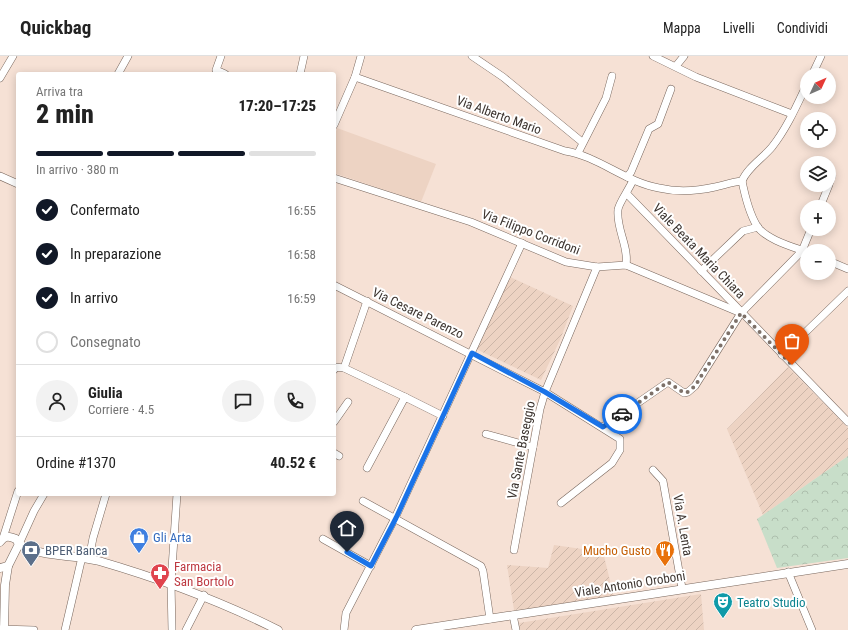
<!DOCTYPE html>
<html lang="it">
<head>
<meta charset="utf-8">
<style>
  :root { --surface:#fff; --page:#f2f2f2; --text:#222; --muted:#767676; --line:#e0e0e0; --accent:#111827 }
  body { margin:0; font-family:"Roboto Condensed",sans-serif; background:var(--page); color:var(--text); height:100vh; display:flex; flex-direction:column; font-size:15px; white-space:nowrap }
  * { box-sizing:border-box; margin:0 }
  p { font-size:13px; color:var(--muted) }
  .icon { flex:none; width:22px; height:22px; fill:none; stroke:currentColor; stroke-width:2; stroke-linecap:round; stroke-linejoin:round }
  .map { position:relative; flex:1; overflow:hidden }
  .details { position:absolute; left:16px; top:16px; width:320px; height:424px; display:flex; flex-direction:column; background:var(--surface); border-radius:4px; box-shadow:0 2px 10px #0003 }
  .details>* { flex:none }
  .needle { width:26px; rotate:46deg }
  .controls { position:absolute; left:800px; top:12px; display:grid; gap:8px }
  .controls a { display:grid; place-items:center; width:36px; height:36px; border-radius:50%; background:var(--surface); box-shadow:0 2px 10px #0003; font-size:20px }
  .pin { position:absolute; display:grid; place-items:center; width:34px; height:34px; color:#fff; margin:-41px -17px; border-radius:50% 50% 50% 0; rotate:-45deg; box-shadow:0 0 4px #0007 }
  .pin .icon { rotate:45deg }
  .courier { position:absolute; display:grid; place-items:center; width:40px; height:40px; margin:-20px; border:3px solid #1a73e8; border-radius:50%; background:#fff; color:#222; box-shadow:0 1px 5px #0007 }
  .head em { font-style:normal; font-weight:800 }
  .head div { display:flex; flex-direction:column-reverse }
  .head { display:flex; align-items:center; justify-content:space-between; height:68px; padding:0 20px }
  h1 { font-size:26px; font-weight:800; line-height:30px }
  .bar { display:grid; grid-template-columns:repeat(4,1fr); gap:6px 4px; align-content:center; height:48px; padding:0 20px }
  .bar i { height:5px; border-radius:3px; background:var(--line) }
  .bar .on { background:var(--accent) }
  .bar p { grid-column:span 4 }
  .line { display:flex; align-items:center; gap:10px; padding:0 20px; border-top:1px solid var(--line) }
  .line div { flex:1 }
  .round { display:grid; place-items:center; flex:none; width:42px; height:42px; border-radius:21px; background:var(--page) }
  ol { padding:0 20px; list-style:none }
  li { display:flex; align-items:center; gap:12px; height:44px }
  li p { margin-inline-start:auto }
  li .icon { padding:4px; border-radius:50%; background:var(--accent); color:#fff; stroke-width:4 }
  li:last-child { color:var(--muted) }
  li i { width:22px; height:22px; border:2px solid var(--line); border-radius:50% }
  header { display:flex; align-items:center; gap:24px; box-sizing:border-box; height:56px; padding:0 20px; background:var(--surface); border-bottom:1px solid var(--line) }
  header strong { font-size:19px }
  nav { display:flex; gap:22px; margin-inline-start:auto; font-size:14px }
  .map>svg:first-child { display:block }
  .built { fill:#edd3c3 }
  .industrial { fill:url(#industrial-furrows) }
  .park { fill:url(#park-crowns) }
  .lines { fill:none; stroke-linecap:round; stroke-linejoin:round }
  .minor-casing { stroke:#78665c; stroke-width:8 }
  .tertiary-casing { stroke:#78665c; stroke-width:9 }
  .minor { stroke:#fff; stroke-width:7 }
  .tertiary { stroke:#fff; stroke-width:8 }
  .done { stroke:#7d7169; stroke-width:4; stroke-dasharray:0 7.2 }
  .route { stroke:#1a73e8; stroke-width:5 }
  .labels { text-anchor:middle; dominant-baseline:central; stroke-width:4; stroke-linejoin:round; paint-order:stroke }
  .street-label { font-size:13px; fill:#3c342f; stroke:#fff }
  .shop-label { font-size:13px; fill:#366cbe; stroke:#fff; text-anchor:start }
  .service-label { font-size:13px; fill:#4e5e75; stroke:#fff; text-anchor:start }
  .food-label { font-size:13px; fill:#c56008; stroke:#fff; text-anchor:end }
  .health-label { font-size:13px; fill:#be3a42; stroke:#fff; text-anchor:start }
  .culture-label { font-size:13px; fill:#0d838f; stroke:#fff; text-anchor:start }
</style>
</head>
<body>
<header>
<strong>Quickbag</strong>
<nav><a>Mappa</a><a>Livelli</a><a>Condividi</a></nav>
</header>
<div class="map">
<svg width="848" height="574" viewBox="0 0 848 574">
  <defs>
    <pattern id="industrial-furrows" width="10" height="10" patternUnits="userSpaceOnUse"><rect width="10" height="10" fill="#edd3c3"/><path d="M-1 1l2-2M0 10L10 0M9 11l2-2" fill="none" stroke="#ccb6a8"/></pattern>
    <pattern id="park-crowns" width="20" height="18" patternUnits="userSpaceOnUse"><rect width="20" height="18" fill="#c8dec9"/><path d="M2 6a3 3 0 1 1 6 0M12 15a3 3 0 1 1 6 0" fill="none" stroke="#adbfad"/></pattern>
  </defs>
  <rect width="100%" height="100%" fill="#f6e1d5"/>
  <polygon class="built" points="337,72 436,108 421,146 334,117 334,82"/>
  <g class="industrial">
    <polygon points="508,220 573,250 560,284 541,324 476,293"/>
    <polygon points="788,311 848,372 848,400 763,459 727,373"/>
    <polygon points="554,489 603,496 615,545 514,554 507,509 548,512"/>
    <polygon points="701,538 704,574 520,574 519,567"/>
  </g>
  <polygon class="park" points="848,400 848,502 777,512 757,463"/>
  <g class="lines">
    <g class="minor-casing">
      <g id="minor">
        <polyline points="221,0 216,14 225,18"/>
        <polyline points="472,0 503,21 582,86"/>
        <polyline points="653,0 696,21 792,58"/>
        <polyline points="676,10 684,0"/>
        <polyline points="118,18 128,0"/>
        <polyline points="300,18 304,0"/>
        <polyline points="812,19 821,0"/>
        <path d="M 355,21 L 565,95 C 598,100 625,126 659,132 C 676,136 697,135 715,131 C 724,129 732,126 742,125"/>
        <polyline points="0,22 13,0"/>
        <polyline points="334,69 355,21 361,0"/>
        <polyline points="578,97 606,42 612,20"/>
        <polyline points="0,120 18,128"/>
        <polyline points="627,121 631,116 649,73 658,68 671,33"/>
        <polyline points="334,122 471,166 566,206 597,211 626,209 741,257"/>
        <path d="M 742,125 C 747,112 763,102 772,91 C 787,72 797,49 807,28"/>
        <path d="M 742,125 C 745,140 749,157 757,170 C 765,183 793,191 807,196"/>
        <polyline points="829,128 832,120"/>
        <polyline points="627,138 848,366"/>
        <polyline points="820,151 829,129"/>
        <polyline points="829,205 848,213"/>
        <path d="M 626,209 C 629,190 616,173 618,154 C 618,148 630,132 633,124"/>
        <polyline points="701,215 743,175 758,171"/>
        <polyline points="334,229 545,336 620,383 620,394 612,407 561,447"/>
        <polyline points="782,299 848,235"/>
        <polyline points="344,312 367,245"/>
        <polyline points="334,314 335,311 344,312 405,341"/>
        <polyline points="334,366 348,346"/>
        <polyline points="603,371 668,326 684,337 688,336 695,330 741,257 802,195 811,173"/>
        <polyline points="486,378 533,391"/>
        <polyline points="334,397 339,400"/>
        <polyline points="367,412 405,341 443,360"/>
        <polyline points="653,414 663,425 682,532"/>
        <polyline points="363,445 481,510 483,515 490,563"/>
        <polyline points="3,482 18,435"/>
        <polyline points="323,483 371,510"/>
        <polyline points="19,488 34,455 44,438"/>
        <polyline points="514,494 540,353 545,336 597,211"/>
        <polyline points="89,503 93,482 106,438"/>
        <polyline points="788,516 812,574"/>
        <polyline points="513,559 516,574"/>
        <polyline points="0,573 34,574"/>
        <polyline points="65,574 82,501"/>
        <polyline points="172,574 171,527 177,438"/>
        <polyline points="186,574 204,539"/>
        <polyline points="344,574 346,557 395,462 522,187"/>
      </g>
    </g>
    <g class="tertiary-casing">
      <g id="tertiary">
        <path d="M 0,486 C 5,479 9,480 16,483 L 19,488 L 8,510 L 0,512"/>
        <path d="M 19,488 C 42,502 73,498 99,505 C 161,523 220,545 278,574"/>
        <polyline points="4,574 5,529 8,510"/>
        <polyline points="416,574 848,508"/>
      </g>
    </g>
    <use href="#minor" class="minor"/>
    <use href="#tertiary" class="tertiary"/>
  </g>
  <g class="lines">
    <polyline class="done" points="622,358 668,326 684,337 688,336 695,330 741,257 792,309"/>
    <polyline class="route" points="347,496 371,510 396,462 472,297 545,336 603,371 622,358"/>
  </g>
  <defs>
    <g id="shop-pin" transform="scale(1)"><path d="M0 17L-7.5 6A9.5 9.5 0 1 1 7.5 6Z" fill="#3f7fe0" stroke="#fff"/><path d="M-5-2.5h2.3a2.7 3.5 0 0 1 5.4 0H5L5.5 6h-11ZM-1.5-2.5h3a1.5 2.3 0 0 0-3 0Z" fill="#fff"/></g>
    <g id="bank-pin" transform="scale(1)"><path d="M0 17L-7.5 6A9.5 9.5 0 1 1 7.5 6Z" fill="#5c6f8a" stroke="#fff"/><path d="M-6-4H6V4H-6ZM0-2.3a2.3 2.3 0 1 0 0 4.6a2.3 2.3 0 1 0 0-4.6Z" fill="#fff"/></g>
    <g id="restaurant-pin" transform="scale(1)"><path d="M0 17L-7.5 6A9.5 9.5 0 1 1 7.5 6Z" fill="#e8710a" stroke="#fff"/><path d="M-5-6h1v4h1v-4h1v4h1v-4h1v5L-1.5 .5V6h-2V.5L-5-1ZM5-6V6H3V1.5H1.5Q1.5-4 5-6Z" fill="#fff"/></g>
    <g id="pharmacy-pin" transform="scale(1)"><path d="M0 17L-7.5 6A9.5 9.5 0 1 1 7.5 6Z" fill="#e0444e" stroke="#fff"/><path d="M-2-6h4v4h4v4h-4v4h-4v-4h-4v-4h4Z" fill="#fff"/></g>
    <g id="theatre-pin" transform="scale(1)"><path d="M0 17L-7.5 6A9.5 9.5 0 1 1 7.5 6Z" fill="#0f9aa8" stroke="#fff"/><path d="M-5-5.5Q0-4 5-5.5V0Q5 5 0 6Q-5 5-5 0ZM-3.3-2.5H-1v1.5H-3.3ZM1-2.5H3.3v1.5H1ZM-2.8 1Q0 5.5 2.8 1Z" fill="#fff"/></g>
  </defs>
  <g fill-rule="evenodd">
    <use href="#shop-pin" x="139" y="481"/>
    <use href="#bank-pin" x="31" y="494"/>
    <use href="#restaurant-pin" x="665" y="494"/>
    <use href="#pharmacy-pin" x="160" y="517"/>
    <use href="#theatre-pin" x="723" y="546"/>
  </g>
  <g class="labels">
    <g class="street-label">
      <text transform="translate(499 59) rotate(20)">Via Alberto Mario</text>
      <text transform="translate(531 176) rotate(21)">Via Filippo Corridoni</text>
      <text transform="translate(699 195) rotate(46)">Viale Beata Maria Chiara</text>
      <text transform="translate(418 257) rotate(26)">Via Cesare Parenzo</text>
      <text transform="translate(521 394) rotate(-79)">Via Sante Baseggio</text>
      <text transform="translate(683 469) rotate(80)">Via A. Lenta</text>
      <text transform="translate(630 528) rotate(-9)">Viale Antonio Oroboni</text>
    </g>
    <g class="shop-label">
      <text x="153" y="481">Gli Arta</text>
    </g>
    <g class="service-label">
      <text x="45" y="494">BPER Banca</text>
    </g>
    <g class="food-label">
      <text x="651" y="494">Mucho Gusto</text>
    </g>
    <g class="health-label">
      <text x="174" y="510">Farmacia<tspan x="174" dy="15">San Bortolo</tspan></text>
    </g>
    <g class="culture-label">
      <text x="737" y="546">Teatro Studio</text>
    </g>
  </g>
</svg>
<div class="controls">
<a><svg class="needle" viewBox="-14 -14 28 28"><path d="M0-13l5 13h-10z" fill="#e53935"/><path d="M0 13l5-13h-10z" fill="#767676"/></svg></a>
<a><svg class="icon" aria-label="locate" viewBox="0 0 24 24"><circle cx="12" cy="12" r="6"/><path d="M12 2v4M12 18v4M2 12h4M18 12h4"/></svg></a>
<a><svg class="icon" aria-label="layers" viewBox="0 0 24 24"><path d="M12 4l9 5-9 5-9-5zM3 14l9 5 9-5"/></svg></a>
<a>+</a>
<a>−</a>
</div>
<div class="pin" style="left:792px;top:309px;background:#ea580c"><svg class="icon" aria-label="bag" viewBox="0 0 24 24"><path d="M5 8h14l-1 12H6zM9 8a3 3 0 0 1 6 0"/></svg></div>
<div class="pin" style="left:347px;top:496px;background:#1f2937"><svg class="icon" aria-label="home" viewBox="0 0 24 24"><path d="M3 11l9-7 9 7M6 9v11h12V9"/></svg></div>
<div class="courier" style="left:622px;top:358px"><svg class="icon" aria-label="car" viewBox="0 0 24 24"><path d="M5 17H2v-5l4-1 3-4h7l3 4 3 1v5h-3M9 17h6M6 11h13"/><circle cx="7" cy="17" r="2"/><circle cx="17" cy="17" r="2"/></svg></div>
<section class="details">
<div class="head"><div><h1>2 min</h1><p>Arriva tra</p></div><em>17:20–17:25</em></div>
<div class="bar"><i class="on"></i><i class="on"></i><i class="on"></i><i></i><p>In arrivo · 380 m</p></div>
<ol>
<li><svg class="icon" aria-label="check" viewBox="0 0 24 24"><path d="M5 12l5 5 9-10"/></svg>Confermato<p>16:55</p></li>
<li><svg class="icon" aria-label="check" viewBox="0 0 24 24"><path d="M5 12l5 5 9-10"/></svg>In preparazione<p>16:58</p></li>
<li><svg class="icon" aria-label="check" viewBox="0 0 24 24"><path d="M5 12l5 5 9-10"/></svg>In arrivo<p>16:59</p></li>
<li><i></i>Consegnato</li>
</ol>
<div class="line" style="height:72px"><a class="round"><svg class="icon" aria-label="person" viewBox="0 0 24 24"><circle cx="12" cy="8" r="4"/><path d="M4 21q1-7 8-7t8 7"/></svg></a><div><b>Giulia</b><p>Corriere · 4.5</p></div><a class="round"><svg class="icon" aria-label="chat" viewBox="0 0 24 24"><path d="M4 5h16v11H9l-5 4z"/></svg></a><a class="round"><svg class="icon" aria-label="phone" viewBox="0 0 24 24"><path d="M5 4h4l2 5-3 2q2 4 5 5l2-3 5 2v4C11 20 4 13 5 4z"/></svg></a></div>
<div class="line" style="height:52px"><div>Ordine #1370</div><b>40.52 €</b></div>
</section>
</div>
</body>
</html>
